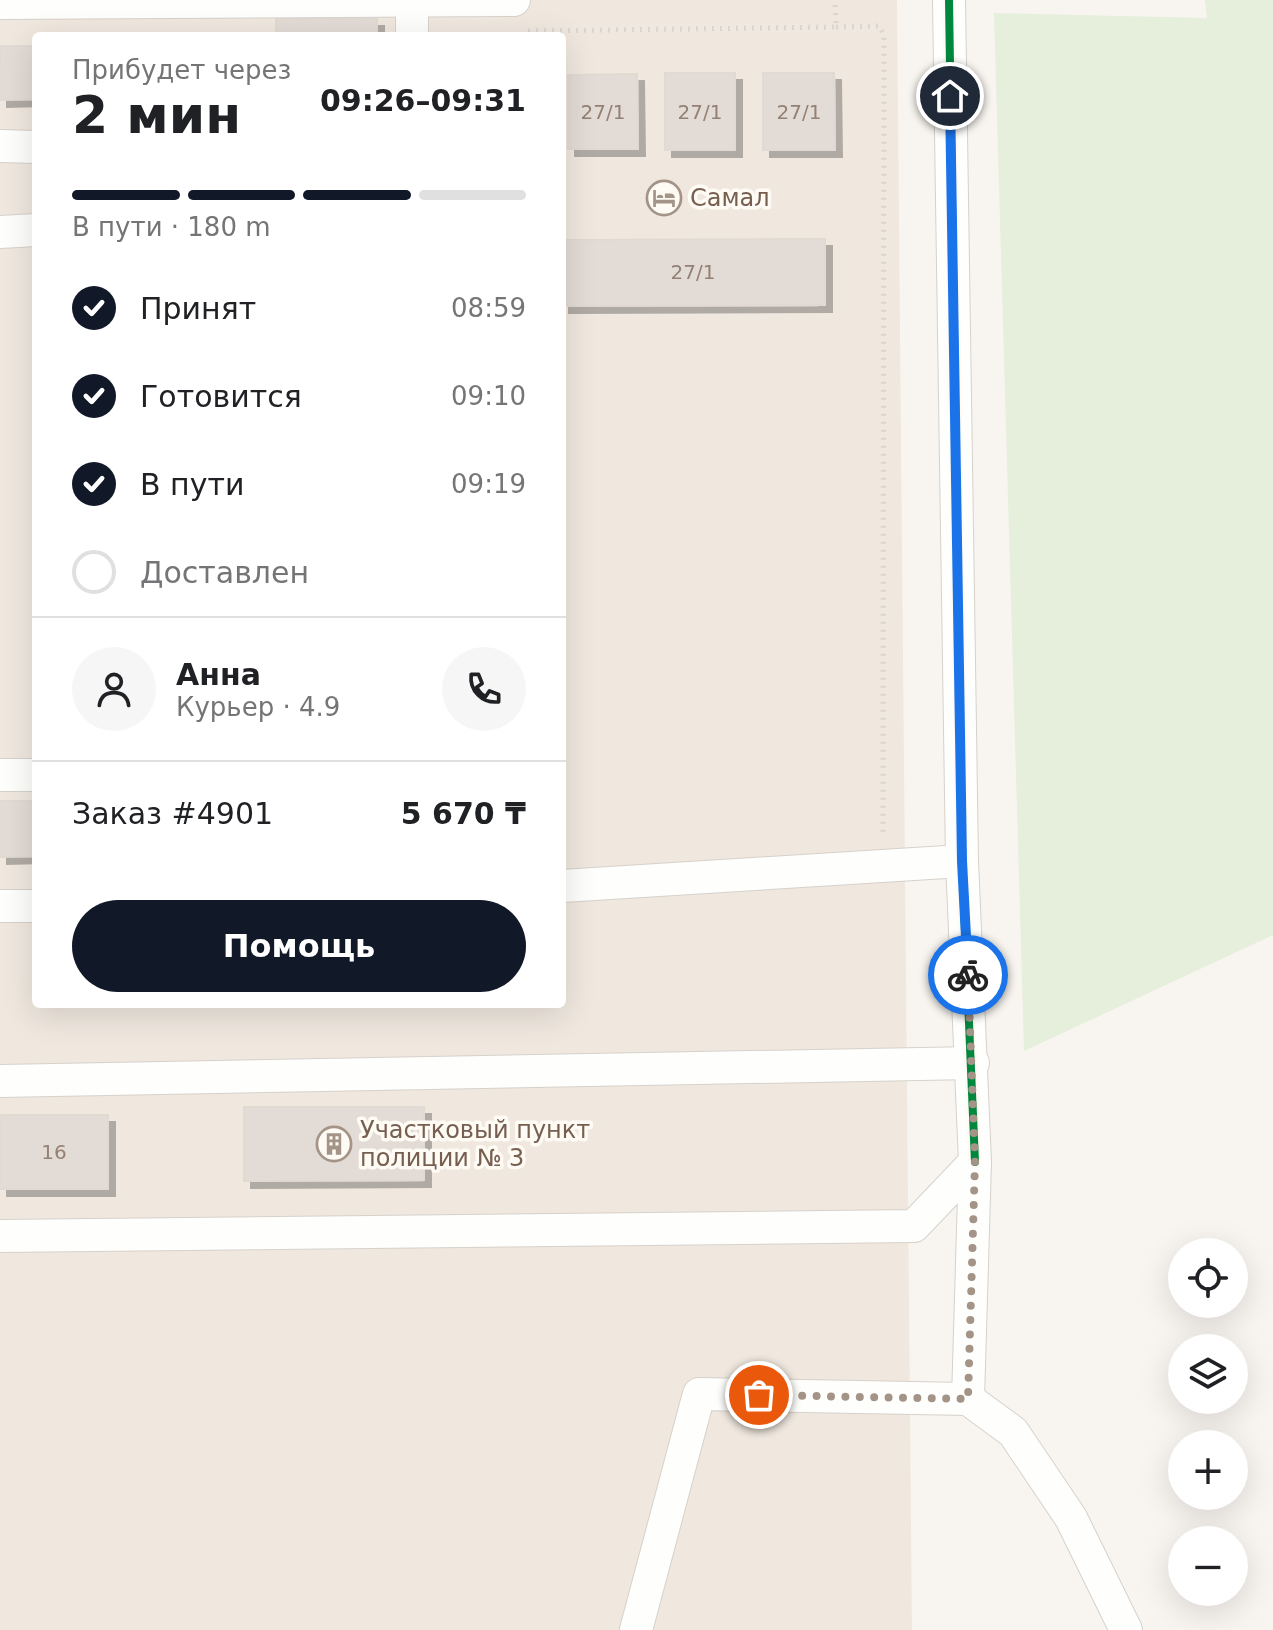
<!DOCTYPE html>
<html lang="ru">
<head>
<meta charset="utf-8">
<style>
  :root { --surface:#fff; --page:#f6f6f6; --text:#202124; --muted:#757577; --line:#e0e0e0; --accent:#111827 }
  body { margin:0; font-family:"DejaVu Sans",sans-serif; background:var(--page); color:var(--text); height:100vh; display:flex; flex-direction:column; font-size:30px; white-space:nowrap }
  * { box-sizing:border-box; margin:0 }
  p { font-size:26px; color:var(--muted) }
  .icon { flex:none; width:44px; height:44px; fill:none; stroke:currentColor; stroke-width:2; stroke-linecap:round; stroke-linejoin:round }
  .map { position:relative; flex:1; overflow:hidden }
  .panel { position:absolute; left:32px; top:32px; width:534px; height:976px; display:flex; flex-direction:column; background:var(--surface); border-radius:8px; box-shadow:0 8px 32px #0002 }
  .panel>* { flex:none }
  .tools { position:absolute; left:1168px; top:1238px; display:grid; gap:16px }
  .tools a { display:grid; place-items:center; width:80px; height:80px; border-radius:50%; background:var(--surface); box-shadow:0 8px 32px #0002; font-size:40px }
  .pin { position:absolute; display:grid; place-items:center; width:68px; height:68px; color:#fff; margin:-34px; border:4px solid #fff; border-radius:50%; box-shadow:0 2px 8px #0007 }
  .courier { position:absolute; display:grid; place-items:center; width:80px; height:80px; margin:-40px; border:6px solid #1a73e8; border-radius:50%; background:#fff; color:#222; box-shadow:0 2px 10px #0007 }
  .overview em { font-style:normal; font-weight:800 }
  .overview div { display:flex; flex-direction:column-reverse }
  .overview { display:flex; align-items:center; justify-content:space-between; height:136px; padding:0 40px }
  h1 { font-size:52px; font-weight:800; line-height:60px }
  .bar { display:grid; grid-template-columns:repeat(4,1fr); gap:12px 8px; align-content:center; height:96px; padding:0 40px }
  .bar i { height:10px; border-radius:6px; background:var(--line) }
  .bar .selected { background:var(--accent) }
  .bar p { grid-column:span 4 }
  .line { display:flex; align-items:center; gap:20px; padding:0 40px; border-top:2px solid var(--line) }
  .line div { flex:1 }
  .round { display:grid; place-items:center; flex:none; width:84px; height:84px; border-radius:42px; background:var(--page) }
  ol { padding:0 40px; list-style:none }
  li { display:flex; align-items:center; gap:24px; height:88px }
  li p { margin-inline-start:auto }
  li .icon { padding:8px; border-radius:50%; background:var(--accent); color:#fff; stroke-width:4 }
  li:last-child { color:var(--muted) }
  li i { width:44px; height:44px; border:4px solid var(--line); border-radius:50% }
  .button { display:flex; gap:16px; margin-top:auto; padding:16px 40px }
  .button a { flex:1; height:92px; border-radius:48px; background:var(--accent); color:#fff; font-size:32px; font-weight:800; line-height:92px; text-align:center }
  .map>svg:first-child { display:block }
  .residential { fill:#f0e8df; fill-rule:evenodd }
  .green { fill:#e6eedc }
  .building { fill:#e3dbd5; stroke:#e1dad3; stroke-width:2; filter:url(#shadow) }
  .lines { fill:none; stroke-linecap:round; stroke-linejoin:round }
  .minor-casing { stroke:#d6d1cb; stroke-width:34 }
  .path { stroke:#dad5d1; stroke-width:5; stroke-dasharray:2 6; stroke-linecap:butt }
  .minor { stroke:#fefefd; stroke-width:32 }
  .cycleway-casing { stroke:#fefaf4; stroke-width:13 }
  .cycleway { stroke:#00873e; stroke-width:8 }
  .done { stroke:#a49488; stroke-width:8; stroke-dasharray:0 14.4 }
  .route { stroke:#1a73e8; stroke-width:10 }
  .labels { text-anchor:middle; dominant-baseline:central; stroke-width:7; stroke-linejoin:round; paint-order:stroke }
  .number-label { font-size:20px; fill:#948174 }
  .poi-label { font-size:24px; fill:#775f50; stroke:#fefaf4; text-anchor:start }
</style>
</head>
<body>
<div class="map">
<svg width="1273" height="1630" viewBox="0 0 1273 1630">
  <defs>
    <filter id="shadow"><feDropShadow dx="7" dy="7" stdDeviation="0" flood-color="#0004"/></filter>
  </defs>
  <rect width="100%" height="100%" fill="#f8f5f0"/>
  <path class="residential" d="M 0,0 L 897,0 L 912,1630 L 0,1630 ZM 36,36 L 562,36 L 562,1004 L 36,1004 Z"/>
  <polygon class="green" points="1205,0 1273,0 1273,935 1024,1051 994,13 1207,18"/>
  <g class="building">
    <rect x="276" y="19" width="101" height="17"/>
    <polygon points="0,46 36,46 36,99 0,100"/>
    <rect x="665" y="73" width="70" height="77"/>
    <polygon points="763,73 834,73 835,150 763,150"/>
    <polygon points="637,74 638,149 568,149 568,75"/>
    <polygon points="825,239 825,305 562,306 562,240"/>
    <polygon points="0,801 36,801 36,856 0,857"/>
    <polygon points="244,1107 424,1107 424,1180 244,1181"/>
    <rect x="0" y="1115" width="108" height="74"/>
  </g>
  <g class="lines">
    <g class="minor-casing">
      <g id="minor">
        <polyline points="0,3 514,0"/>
        <polyline points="412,36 412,1"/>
        <polyline points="0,146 36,147"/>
        <polyline points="0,232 36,230"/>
        <polyline points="0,775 36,775"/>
        <polyline points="562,886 962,861"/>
        <polyline points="0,906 36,906"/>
        <polyline points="0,1081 973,1063"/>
        <polyline points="0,1236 914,1226 975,1162"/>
        <polyline points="968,1399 1013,1432 1071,1518 1126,1630"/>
        <polyline points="636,1630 699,1394 968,1399 975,1162 962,861 949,0"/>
      </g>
    </g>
    <g class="path">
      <polyline points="836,27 879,26 884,35 883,837"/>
      <polyline points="528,31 836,27 835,0"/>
    </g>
    <use href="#minor" class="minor"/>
    <g class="cycleway-casing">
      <polyline id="cycleway" points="949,0 962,861 975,1162"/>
    </g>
    <use href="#cycleway" class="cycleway"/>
  </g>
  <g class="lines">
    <polyline class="done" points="759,1395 968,1399 975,1162 968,975"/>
    <polyline class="route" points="950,96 962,861 968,975"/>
  </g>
  <defs>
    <g id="hotel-ring" transform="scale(1.8)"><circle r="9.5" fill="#fefaf4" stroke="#a49488" stroke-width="1.5"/><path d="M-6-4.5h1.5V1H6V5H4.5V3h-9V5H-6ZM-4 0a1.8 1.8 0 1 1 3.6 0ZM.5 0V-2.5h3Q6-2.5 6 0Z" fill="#a49488"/></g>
    <g id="building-ring" transform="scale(1.8)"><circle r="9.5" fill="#fefaf4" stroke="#a49488" stroke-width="1.5"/><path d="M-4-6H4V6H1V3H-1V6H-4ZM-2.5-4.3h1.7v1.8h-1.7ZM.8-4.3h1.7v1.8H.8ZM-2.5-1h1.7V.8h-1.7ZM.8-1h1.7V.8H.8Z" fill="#a49488"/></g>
  </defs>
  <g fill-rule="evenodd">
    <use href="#hotel-ring" x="664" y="198"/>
    <use href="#building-ring" x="334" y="1144"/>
  </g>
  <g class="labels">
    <g class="number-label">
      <text x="603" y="112">27/1</text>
      <text x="700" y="112">27/1</text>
      <text x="799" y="112">27/1</text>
      <text x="693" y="272">27/1</text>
      <text x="54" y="1152">16</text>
    </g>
    <g class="poi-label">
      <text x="690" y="198">Самал</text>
      <text x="360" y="1130">Участковый пункт<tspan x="360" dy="28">полиции № 3</tspan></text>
    </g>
  </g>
</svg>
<div class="tools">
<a><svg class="icon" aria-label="locate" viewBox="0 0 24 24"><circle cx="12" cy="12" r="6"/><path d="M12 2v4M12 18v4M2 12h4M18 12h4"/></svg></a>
<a><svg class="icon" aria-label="layers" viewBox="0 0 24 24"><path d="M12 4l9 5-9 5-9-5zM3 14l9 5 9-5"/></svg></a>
<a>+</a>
<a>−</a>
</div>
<div class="pin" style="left:759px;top:1395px;background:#ea580c"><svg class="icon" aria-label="bag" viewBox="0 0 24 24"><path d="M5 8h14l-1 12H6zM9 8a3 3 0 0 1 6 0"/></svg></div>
<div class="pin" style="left:950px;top:96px;background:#1f2937"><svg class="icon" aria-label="home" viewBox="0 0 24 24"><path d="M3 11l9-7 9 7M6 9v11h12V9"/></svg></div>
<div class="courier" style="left:968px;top:975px"><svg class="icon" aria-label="bike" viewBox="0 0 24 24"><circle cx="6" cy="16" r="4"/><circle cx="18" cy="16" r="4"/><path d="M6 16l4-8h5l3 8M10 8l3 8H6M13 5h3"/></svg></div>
<section class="panel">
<div class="overview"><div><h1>2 мин</h1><p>Прибудет через</p></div><em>09:26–09:31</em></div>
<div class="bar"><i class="selected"></i><i class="selected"></i><i class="selected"></i><i></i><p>В пути · 180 m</p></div>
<ol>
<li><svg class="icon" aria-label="check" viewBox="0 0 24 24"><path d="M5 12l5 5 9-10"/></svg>Принят<p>08:59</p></li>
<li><svg class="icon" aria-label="check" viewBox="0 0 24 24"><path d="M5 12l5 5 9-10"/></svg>Готовится<p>09:10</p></li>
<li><svg class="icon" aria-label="check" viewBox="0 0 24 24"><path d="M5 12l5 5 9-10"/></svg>В пути<p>09:19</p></li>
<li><i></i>Доставлен</li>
</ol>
<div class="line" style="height:144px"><a class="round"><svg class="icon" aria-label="person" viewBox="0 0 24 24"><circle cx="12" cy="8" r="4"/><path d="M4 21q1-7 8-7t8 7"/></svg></a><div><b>Анна</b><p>Курьер · 4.9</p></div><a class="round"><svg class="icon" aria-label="phone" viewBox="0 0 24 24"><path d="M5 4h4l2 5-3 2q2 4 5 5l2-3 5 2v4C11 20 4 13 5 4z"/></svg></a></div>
<div class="line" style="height:104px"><div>Заказ #4901</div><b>5 670 ₸</b></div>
<div class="button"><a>Помощь</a></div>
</section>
</div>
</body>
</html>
